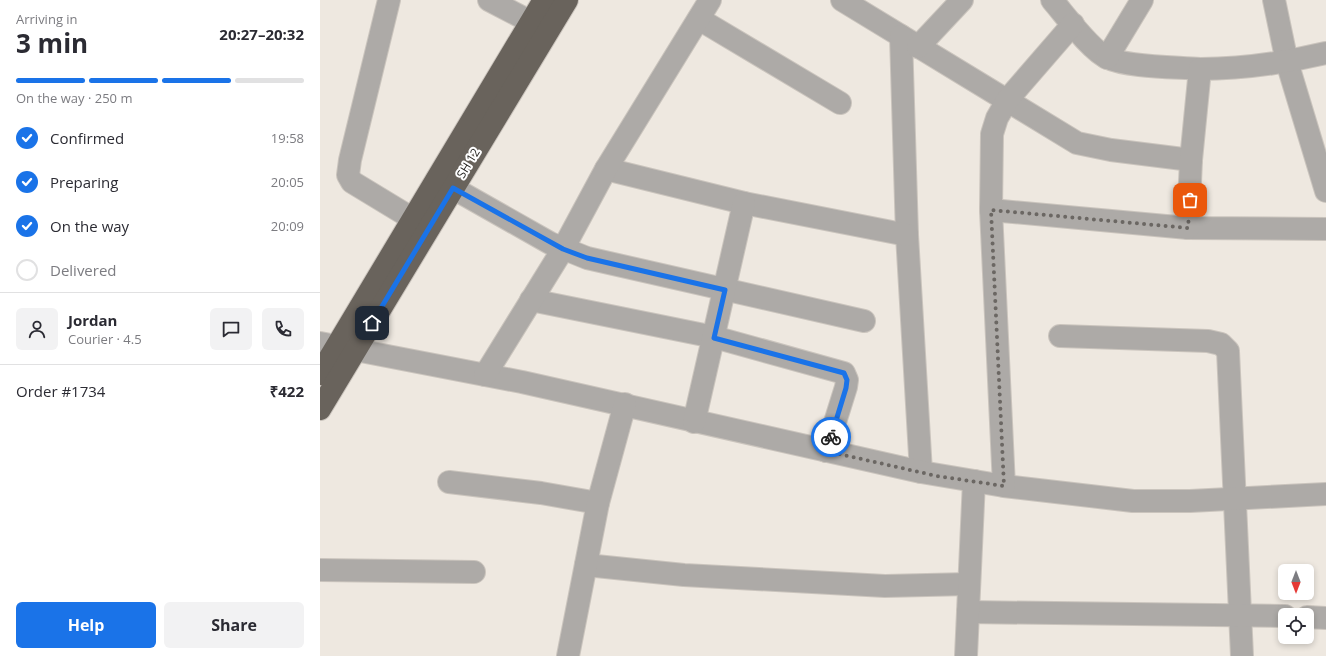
<!DOCTYPE html>
<html lang="en">
<head>
<meta charset="utf-8">
<style>
  :root { --surface:#fff; --page:#f2f2f3; --text:#2b2b33; --muted:#7c7c81; --line:#e1e1e2; --accent:#1a73e8 }
  body { margin:0; font-family:"Open Sans",sans-serif; background:var(--page); color:var(--text); height:100vh; display:flex; flex-direction:column; font-size:15px; white-space:nowrap }
  * { box-sizing:border-box; margin:0 }
  p { font-size:13px; color:var(--muted) }
  .icon { flex:none; width:22px; height:22px; fill:none; stroke:currentColor; stroke-width:2; stroke-linecap:round; stroke-linejoin:round }
  .map { position:relative; flex:1; overflow:hidden }
  .sheet { display:flex; flex-direction:column; background:var(--surface); width:320px }
  .sheet>* { flex:none }
  .needle { width:26px; rotate:180deg }
  .fabs { position:absolute; left:958px; top:564px; display:grid; gap:8px }
  .fabs a { display:grid; place-items:center; width:36px; height:36px; border-radius:6px; background:var(--surface); box-shadow:0 2px 6px #0003; font-size:20px }
  .pin { position:absolute; display:grid; place-items:center; width:34px; height:34px; color:#fff; margin:-17px; border-radius:8px; box-shadow:0 2px 6px #0006 }
  .courier { position:absolute; display:grid; place-items:center; width:40px; height:40px; margin:-20px; border:3px solid #1a73e8; border-radius:50%; background:#fff; color:#222; box-shadow:0 1px 5px #0007 }
  .head em { font-style:normal; font-weight:700 }
  .head div { display:flex; flex-direction:column-reverse }
  .head { display:flex; align-items:center; justify-content:space-between; height:68px; padding:0 16px }
  h1 { font-size:26px; font-weight:700; line-height:30px }
  .bar { display:grid; grid-template-columns:repeat(4,1fr); gap:6px 4px; align-content:center; height:48px; padding:0 16px }
  .bar i { height:5px; border-radius:3px; background:var(--line) }
  .bar .active { background:var(--accent) }
  .bar p { grid-column:span 4 }
  .line { display:flex; align-items:center; gap:10px; padding:0 16px; border-top:1px solid var(--line) }
  .line div { flex:1 }
  .round { display:grid; place-items:center; flex:none; width:42px; height:42px; border-radius:6px; background:var(--page) }
  ol { padding:0 16px; list-style:none }
  li { display:flex; align-items:center; gap:12px; height:44px }
  li p { margin-inline-start:auto }
  li .icon { padding:4px; border-radius:50%; background:var(--accent); color:#fff; stroke-width:4 }
  li:last-child { color:var(--muted) }
  li i { width:22px; height:22px; border:2px solid var(--line); border-radius:50% }
  .button { display:flex; gap:8px; margin-top:auto; padding:8px 16px }
  .button a { flex:1; height:46px; border-radius:6px; background:var(--accent); color:#fff; font-size:16px; font-weight:700; line-height:46px; text-align:center }
  .button a+a { background:var(--page); color:var(--text) }
  main { display:flex; flex:1; min-height:0 }
  .map>svg:first-child { display:block }
  .lines { fill:none; stroke-linecap:round; stroke-linejoin:round }
  .minor-casing { stroke:#cac4bd; stroke-width:24 }
  .highway-casing { stroke:#cac4bd; stroke-width:24 }
  .minor { stroke:#adaaa7; stroke-width:22 }
  .highway { stroke:#69635c; stroke-width:22 }
  .done { stroke:#6b6763; stroke-width:4; stroke-dasharray:0 7.2 }
  .route { stroke:#1a73e8; stroke-width:5 }
  .labels { text-anchor:middle; dominant-baseline:central; stroke-width:4; stroke-linejoin:round; paint-order:stroke }
  .street-label { font-size:12px; fill:#24221f; stroke:#fff }
</style>
</head>
<body>
<main>
<section class="sheet">
<div class="head"><div><h1>3 min</h1><p>Arriving in</p></div><em>20:27–20:32</em></div>
<div class="bar"><i class="active"></i><i class="active"></i><i class="active"></i><i></i><p>On the way · 250 m</p></div>
<ol>
<li><svg class="icon" aria-label="check" viewBox="0 0 24 24"><path d="M5 12l5 5 9-10"/></svg>Confirmed<p>19:58</p></li>
<li><svg class="icon" aria-label="check" viewBox="0 0 24 24"><path d="M5 12l5 5 9-10"/></svg>Preparing<p>20:05</p></li>
<li><svg class="icon" aria-label="check" viewBox="0 0 24 24"><path d="M5 12l5 5 9-10"/></svg>On the way<p>20:09</p></li>
<li><i></i>Delivered</li>
</ol>
<div class="line" style="height:72px"><a class="round"><svg class="icon" aria-label="person" viewBox="0 0 24 24"><circle cx="12" cy="8" r="4"/><path d="M4 21q1-7 8-7t8 7"/></svg></a><div><b>Jordan</b><p>Courier · 4.5</p></div><a class="round"><svg class="icon" aria-label="chat" viewBox="0 0 24 24"><path d="M4 5h16v11H9l-5 4z"/></svg></a><a class="round"><svg class="icon" aria-label="phone" viewBox="0 0 24 24"><path d="M5 4h4l2 5-3 2q2 4 5 5l2-3 5 2v4C11 20 4 13 5 4z"/></svg></a></div>
<div class="line" style="height:52px"><div>Order #1734</div><b>₹422</b></div>
<div class="button"><a>Help</a><a>Share</a></div>
</section>
<div class="map">
<svg width="1006" height="656" viewBox="0 0 1006 656">
  <rect width="100%" height="100%" fill="#eee8e0"/>
  <g class="lines">
    <g class="minor-casing">
      <g id="minor">
        <polyline points="69,0 30,160 28,175 32,182 93,219"/>
        <polyline points="169,0 211,22"/>
        <polyline points="522,0 757,143 791,150 871,160"/>
        <path d="M 732,0 C 745,15 771,51 788,58 C 806,67 857,67 880,69"/>
        <polyline points="954,0 967,62 1006,191"/>
        <polyline points="379,19 520,103"/>
        <polyline points="581,36 587,235 601,472"/>
        <polyline points="598,47 642,0"/>
        <polyline points="787,58 822,0"/>
        <polyline points="286,169 424,203 587,235"/>
        <polyline points="117,179 230,243 267,258 544,321"/>
        <polyline points="671,210 868,228 1006,229"/>
        <path d="M 868,228 L 871,160 L 880,69 C 923,69 964,63 1006,53"/>
        <polyline points="211,300 394,337 524,373 527,380 526,387 506,451"/>
        <polyline points="740,336 888,341 901,344 908,351 922,656"/>
        <polyline points="0,343 202,382 601,472 684,486 813,501 870,501 1006,494"/>
        <polyline points="165,375 243,249 286,169 390,0"/>
        <polyline points="374,422 424,203"/>
        <polyline points="129,482 221,493 278,503"/>
        <polyline points="684,486 671,210 672,134 677,118 688,99 753,24"/>
        <polyline points="266,565 364,575 565,586 649,584"/>
        <polyline points="0,570 154,572"/>
        <polyline points="648,612 965,616"/>
        <polyline points="987,617 1006,618"/>
        <polyline points="248,656 278,503 305,404"/>
        <polyline points="646,656 654,481"/>
      </g>
    </g>
    <g class="highway-casing">
      <g id="highway">
        <polyline points="0,374 224,0"/>
        <polyline points="0,409 247,0"/>
      </g>
    </g>
    <use href="#minor" class="minor"/>
    <use href="#highway" class="highway"/>
  </g>
  <g class="lines">
    <polyline class="done" points="511,437 506,451 617,476 684,486 671,210 868,228 870,200"/>
    <polyline class="route" points="52,323 133,188 243,249 267,258 405,290 394,338 524,373 527,380 526,388 511,437"/>
  </g>
  <g class="labels">
    <g class="street-label">
      <text transform="translate(148 163) rotate(-59)">SH 12</text>
    </g>
  </g>
</svg>
<div class="fabs">
<a><svg class="needle" viewBox="-14 -14 28 28"><path d="M0-13l5 13h-10z" fill="#e53935"/><path d="M0 13l5-13h-10z" fill="#7c7c81"/></svg></a>
<a><svg class="icon" aria-label="locate" viewBox="0 0 24 24"><circle cx="12" cy="12" r="6"/><path d="M12 2v4M12 18v4M2 12h4M18 12h4"/></svg></a>
</div>
<div class="pin" style="left:870px;top:200px;background:#ea580c"><svg class="icon" aria-label="bag" viewBox="0 0 24 24"><path d="M5 8h14l-1 12H6zM9 8a3 3 0 0 1 6 0"/></svg></div>
<div class="pin" style="left:52px;top:323px;background:#1f2937"><svg class="icon" aria-label="home" viewBox="0 0 24 24"><path d="M3 11l9-7 9 7M6 9v11h12V9"/></svg></div>
<div class="courier" style="left:511px;top:437px"><svg class="icon" aria-label="bike" viewBox="0 0 24 24"><circle cx="6" cy="16" r="4"/><circle cx="18" cy="16" r="4"/><path d="M6 16l4-8h5l3 8M10 8l3 8H6M13 5h3"/></svg></div>
</div>
</main>
</body>
</html>
